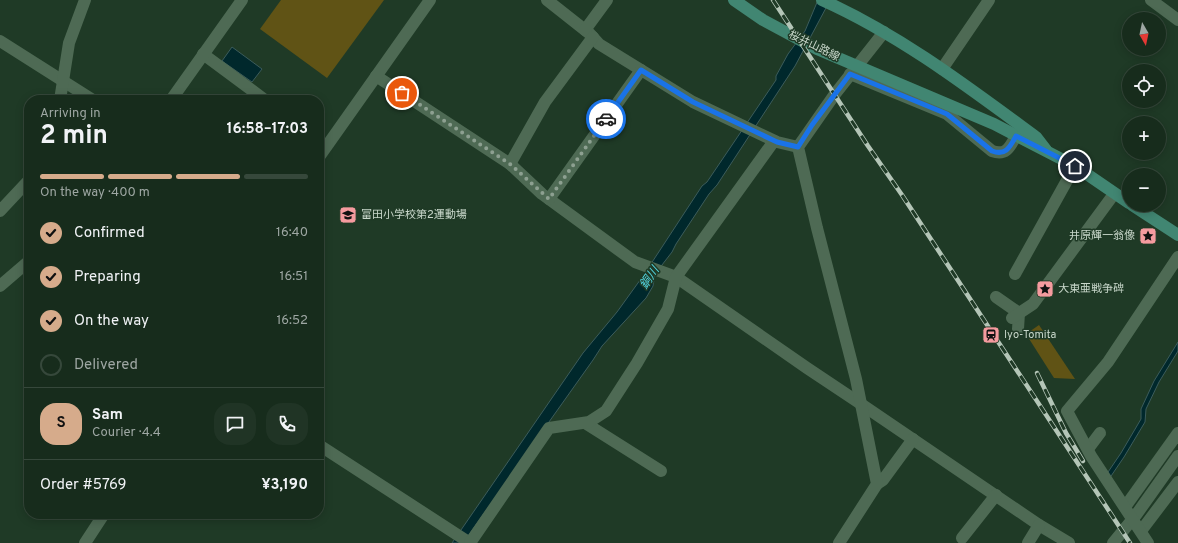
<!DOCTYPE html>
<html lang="en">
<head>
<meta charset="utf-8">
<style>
  :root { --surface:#172c1c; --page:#203425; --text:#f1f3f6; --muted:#9ea7a3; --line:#36483b; --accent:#d6ab8b }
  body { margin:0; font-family:Overpass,"Noto Sans JP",sans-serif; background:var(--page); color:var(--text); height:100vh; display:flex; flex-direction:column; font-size:15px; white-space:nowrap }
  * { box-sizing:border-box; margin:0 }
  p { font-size:13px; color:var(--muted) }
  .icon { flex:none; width:22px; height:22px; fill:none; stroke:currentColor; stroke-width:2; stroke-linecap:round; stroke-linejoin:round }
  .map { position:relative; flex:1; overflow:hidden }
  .drawer { position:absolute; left:24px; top:95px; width:300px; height:424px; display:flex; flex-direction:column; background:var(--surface); border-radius:16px; box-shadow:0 2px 10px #0003,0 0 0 1px var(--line) }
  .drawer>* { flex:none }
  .needle { width:26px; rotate:171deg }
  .controls { position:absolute; left:1122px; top:12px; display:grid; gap:8px }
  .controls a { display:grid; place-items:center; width:44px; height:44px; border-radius:50%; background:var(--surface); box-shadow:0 2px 10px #0003,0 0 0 1px var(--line); font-size:20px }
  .pin { position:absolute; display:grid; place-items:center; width:34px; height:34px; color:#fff; margin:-17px; border:2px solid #fff; border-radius:50%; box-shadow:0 1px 4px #0007 }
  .courier { position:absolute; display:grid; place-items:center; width:40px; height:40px; margin:-20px; border:3px solid #1a73e8; border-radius:50%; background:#fff; color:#222; box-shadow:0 1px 5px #0007 }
  .headline em { font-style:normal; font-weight:700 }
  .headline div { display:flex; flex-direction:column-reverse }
  .headline { display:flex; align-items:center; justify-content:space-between; height:68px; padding:0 16px }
  h1 { font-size:26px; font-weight:700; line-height:30px }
  .bar { display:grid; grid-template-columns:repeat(4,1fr); gap:6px 4px; align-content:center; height:48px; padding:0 16px }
  .bar i { height:5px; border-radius:3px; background:var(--line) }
  .bar .on { background:var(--accent) }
  .bar p { grid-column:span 4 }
  .line { display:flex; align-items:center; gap:10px; padding:0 16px; border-top:1px solid var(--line) }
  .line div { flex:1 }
  .round { display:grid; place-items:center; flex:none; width:42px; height:42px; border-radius:16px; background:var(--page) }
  ol { padding:0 16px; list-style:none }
  li { display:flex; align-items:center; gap:12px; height:44px }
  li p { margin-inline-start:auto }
  li .icon { padding:4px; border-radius:50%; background:var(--accent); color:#111; stroke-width:4 }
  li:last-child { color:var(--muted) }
  li i { width:22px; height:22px; border:2px solid var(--line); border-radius:50% }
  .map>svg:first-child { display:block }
  .green { fill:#605315 }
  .water { fill:#00282c; stroke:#3c5c5b }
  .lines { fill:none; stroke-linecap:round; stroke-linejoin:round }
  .minor { stroke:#4e6a54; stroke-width:12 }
  .major { stroke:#418672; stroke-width:12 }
  .rail-casing { stroke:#b4c5b7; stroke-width:4.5 }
  .rail { stroke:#1f3a26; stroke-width:3; stroke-dasharray:9; stroke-linecap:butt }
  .done { stroke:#8da091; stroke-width:4; stroke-dasharray:0 7.2 }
  .route { stroke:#1a73e8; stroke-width:5 }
  .labels { text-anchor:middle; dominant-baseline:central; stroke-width:3; stroke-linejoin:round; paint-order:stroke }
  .street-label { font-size:11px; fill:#c8d7ca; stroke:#1f3a26 }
  .poi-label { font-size:11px; fill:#c8d7ca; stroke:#1f3a26; text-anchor:start }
  .water-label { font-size:12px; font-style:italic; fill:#53d6e3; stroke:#1f3a26 }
</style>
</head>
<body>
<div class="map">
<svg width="1178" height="543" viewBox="0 0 1178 543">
  <rect width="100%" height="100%" fill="#1f3a26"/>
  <g class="green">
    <polygon points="281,0 384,0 327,78 260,29"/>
    <polygon points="1039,325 1075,379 1054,378 1026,334"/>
  </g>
  <g class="water">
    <polygon points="818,0 827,6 795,66 717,185 709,194 676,244 672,252 655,274 653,286 646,298 602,346 593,360 463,543 452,543 583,353 617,312 643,276 702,186 707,182 776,80 776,76 788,54 805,31"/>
    <polygon points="232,47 262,69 252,82 222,61"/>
    <polygon points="1178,342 1178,351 1159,382 1146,409 1145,422 1124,457 1109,479 1106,475 1121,453 1141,419 1141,409 1154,381"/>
  </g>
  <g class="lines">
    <g class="minor">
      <polyline points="547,0 590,34 599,44 693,102 777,142 798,147"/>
      <polyline points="1151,0 1178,20"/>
      <polyline points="585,30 607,0"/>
      <polyline points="0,41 93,100"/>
      <polyline points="203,54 265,100"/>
      <polyline points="942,69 989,0"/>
      <path d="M 850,74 L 947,114 L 992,151 C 1006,156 1010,147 1016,136"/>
      <polyline points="376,76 510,164 542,194 635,262 676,277 807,368 861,404 1039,525 1069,543"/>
      <polyline points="60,100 69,43 85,0"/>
      <polyline points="171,100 242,0"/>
      <polyline points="319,157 430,0"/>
      <polyline points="510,164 545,102 593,37"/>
      <polyline points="549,199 641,70"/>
      <polyline points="0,211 29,180"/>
      <polyline points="1015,274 1075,166"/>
      <polyline points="0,286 29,261"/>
      <polyline points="996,297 1019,313 1018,329"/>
      <polyline points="1012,318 1033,304 1114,194"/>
      <polyline points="585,423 661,471"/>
      <polyline points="319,445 470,543"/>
      <polyline points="1088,449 1100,433"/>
      <polyline points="877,484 883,480 913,439"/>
      <polyline points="1125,507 1178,433"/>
      <polyline points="1141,531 1178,482"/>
      <polyline points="962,538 996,495"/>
      <polyline points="85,543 104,514"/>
      <polyline points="470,543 549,428 589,422 606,411 637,363 668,309 676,277 774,141"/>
      <polyline points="839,543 877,484 856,379 817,228 798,147 835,94 884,32"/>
      <polyline points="1028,543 1039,525"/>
      <polyline points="1113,543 1136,515 1178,456"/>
      <polyline points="1148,543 1091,456 1067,411 1108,362 1178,257"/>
    </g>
    <g class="major">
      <polyline points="734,0 763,20 817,49 994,124 1075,166 1129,203"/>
      <path d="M 822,0 C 900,35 968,87 1036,137 L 1046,150"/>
      <polyline points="1132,205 1178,235"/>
    </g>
    <g class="rail-casing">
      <g id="rail">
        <polyline points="773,0 868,146 902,195 1130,543"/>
        <polyline points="1037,373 1066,433 1083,461"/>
      </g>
    </g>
    <use href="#rail" class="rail"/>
  </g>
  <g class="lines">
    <polyline class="done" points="402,93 510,164 549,199 606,119"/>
    <path class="route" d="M 606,119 L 641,70 L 693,102 L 777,142 L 798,147 L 812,125 L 850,74 L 947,114 L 992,151 C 1006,156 1010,147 1016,136 L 1075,166"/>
  </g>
  <defs>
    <g id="school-square" transform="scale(0.9)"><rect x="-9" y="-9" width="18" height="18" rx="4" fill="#f59b9f" stroke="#1f3a26"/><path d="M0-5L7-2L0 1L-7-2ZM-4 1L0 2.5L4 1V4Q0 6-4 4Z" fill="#111"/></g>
    <g id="sight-square" transform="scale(0.9)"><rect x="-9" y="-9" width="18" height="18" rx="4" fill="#f59b9f" stroke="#1f3a26"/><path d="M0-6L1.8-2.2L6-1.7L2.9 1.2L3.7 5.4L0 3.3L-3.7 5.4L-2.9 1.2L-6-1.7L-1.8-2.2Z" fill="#111"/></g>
    <g id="station-square" transform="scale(0.9)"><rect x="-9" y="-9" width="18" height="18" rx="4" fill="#f59b9f" stroke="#1f3a26"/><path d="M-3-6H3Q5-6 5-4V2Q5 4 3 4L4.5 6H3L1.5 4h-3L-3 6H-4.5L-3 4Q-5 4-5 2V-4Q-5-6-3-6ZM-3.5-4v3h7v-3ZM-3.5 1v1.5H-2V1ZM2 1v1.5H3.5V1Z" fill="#111"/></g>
  </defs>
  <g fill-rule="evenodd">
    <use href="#school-square" x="348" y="215"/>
    <use href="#sight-square" x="1148" y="236"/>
    <use href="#sight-square" x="1045" y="289"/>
    <use href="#station-square" x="991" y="335"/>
  </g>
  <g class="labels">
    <g class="street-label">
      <text transform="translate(814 46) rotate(26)">桜井山路線</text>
    </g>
    <g class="poi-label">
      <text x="361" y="215">富田小学校第2運動場</text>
      <text x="1135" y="236" text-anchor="end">井原輝一翁像</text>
      <text x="1058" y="289">大東亜戦争碑</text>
      <text x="1004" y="335">Iyo-Tomita</text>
    </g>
    <g class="water-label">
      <text transform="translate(650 278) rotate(-56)">銅川</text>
    </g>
  </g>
</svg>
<div class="controls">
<a><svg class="needle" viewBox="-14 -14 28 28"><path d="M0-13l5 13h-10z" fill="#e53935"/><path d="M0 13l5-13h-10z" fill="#9ea7a3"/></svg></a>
<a><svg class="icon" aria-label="locate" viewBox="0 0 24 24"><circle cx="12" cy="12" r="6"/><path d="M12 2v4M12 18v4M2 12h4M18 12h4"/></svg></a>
<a>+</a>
<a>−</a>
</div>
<div class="pin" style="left:402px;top:93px;background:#ea580c"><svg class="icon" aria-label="bag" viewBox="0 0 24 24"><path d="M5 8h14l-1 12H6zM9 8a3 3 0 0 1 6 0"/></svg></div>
<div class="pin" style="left:1075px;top:166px;background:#1f2937"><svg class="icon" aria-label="home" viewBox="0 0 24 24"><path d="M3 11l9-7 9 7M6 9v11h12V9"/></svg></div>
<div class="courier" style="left:606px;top:119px"><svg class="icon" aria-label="car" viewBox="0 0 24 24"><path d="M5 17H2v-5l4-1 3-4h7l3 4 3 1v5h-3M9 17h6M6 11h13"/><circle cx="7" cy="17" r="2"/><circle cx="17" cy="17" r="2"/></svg></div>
<section class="drawer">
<div class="headline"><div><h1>2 min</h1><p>Arriving in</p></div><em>16:58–17:03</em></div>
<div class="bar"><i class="on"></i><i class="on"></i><i class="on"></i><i></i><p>On the way · 400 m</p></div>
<ol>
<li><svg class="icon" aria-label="check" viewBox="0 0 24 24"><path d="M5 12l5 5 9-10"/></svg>Confirmed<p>16:40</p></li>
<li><svg class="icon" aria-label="check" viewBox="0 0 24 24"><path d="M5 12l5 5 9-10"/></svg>Preparing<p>16:51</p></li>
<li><svg class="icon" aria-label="check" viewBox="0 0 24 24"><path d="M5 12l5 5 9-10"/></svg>On the way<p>16:52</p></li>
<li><i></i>Delivered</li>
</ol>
<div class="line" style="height:72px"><b class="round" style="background:var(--accent);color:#111">S</b><div><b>Sam</b><p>Courier · 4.4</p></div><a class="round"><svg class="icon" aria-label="chat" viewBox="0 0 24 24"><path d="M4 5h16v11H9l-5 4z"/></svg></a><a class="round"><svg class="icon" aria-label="phone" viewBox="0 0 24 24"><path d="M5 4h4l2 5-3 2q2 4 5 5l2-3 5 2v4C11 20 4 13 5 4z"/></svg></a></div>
<div class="line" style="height:52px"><div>Order #5769</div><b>¥3,190</b></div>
</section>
</div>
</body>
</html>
